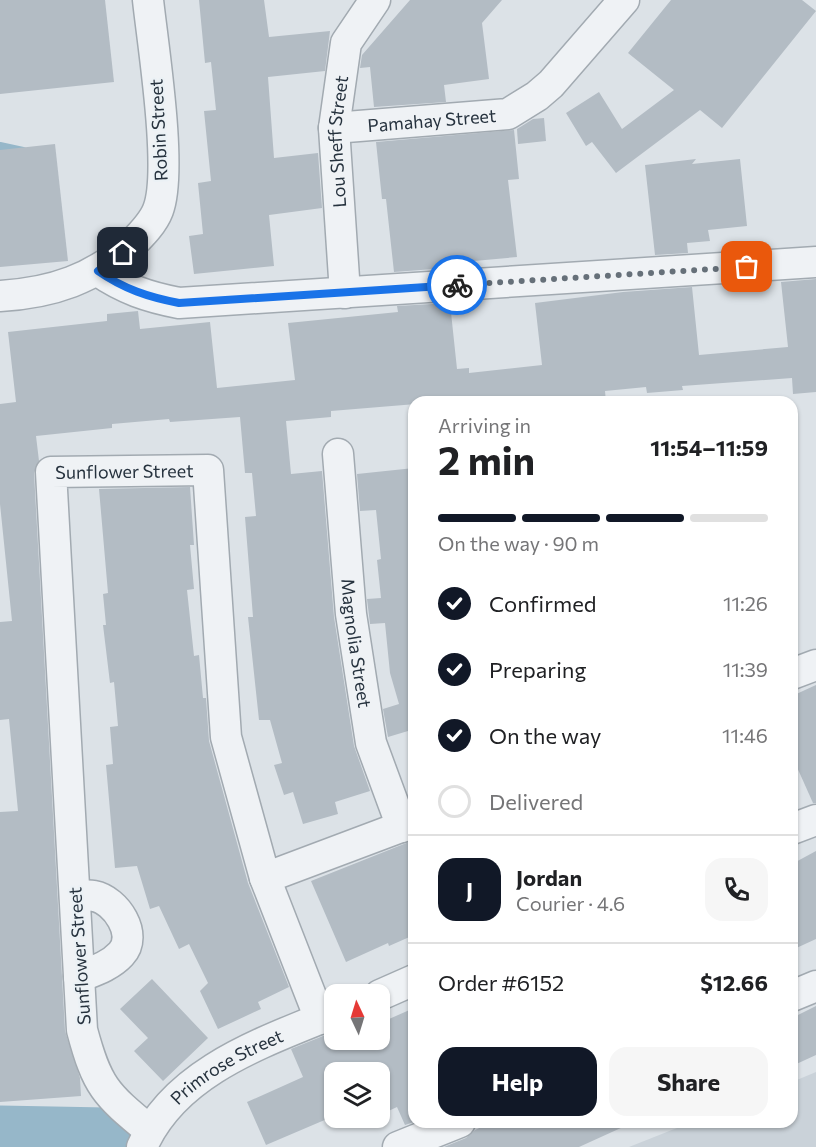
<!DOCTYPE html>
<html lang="en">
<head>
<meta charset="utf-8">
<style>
  :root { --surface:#fff; --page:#f6f6f6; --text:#202124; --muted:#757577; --line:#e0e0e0; --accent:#111827 }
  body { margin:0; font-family:Commissioner,sans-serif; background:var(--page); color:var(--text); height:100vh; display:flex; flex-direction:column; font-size:22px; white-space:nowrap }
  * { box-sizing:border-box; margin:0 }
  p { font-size:20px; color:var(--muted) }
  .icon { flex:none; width:33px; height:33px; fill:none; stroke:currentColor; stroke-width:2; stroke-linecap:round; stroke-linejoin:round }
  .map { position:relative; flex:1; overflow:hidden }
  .panel { position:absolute; left:408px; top:396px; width:390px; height:732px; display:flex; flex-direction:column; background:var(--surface); border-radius:18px; box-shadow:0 2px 4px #0004 }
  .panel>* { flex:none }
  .needle { width:39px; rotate:356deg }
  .tools { position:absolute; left:324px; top:984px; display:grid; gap:12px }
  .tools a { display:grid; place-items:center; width:66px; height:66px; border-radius:12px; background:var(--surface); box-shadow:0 2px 4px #0004; font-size:30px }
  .pin { position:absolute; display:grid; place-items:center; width:51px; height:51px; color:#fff; margin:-26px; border-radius:12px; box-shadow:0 3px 9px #0006 }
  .courier { position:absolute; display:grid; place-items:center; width:60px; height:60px; margin:-30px; border:4px solid #1a73e8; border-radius:50%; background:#fff; color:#222; box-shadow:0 2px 8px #0007 }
  .head em { font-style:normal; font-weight:700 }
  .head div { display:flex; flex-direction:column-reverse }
  .head { display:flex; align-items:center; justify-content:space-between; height:102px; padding:0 30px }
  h1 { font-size:39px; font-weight:700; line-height:45px }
  .bar { display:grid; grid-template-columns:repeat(4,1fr); gap:9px 6px; align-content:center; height:72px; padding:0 30px }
  .bar i { height:8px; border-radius:4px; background:var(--line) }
  .bar .active { background:var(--accent) }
  .bar p { grid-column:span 4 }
  .line { display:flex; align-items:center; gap:15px; padding:0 30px; border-top:2px solid var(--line) }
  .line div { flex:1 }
  .round { display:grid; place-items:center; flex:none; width:63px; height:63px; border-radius:18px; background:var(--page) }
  ol { padding:0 30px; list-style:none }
  li { display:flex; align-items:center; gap:18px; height:66px }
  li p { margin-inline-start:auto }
  li .icon { padding:6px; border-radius:50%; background:var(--accent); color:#fff; stroke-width:4 }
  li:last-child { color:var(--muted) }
  li i { width:33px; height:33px; border:3px solid var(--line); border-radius:50% }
  .button { display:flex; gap:12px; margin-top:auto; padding:12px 30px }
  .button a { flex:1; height:69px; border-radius:18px; background:var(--accent); color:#fff; font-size:24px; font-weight:700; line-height:69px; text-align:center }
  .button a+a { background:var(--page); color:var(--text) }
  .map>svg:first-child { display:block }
  .built { fill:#cad2d9 }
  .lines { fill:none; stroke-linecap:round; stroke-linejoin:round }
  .stream { stroke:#96b7c9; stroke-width:8 }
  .river { stroke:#96b7c9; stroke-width:51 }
  .building { fill:#b3bcc4 }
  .street-casing { stroke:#a2aab1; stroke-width:33 }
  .street { stroke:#eff2f5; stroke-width:30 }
  .done { stroke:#667079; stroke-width:6; stroke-dasharray:0 10.8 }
  .route { stroke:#1a73e8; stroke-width:8 }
  .labels { text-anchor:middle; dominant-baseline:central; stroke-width:4.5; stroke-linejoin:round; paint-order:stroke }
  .street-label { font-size:18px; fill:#26323e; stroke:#ebf1f5 }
</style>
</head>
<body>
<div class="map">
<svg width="816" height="1147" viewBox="0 0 816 1147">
  <rect width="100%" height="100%" fill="#dce2e7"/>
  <polygon class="built" points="816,1072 816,1147 629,1147 692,1122 792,1122 792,1082"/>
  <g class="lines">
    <polyline class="stream" points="0,146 23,151"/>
    <polyline class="river" points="0,1131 106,1133"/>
  </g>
  <g class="building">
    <polygon points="0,0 105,0 114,82 0,94"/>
    <polygon points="199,0 264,0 269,37 330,31 325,71 268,77 274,158 318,153 322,208 269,215 274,266 194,274 189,236 203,234 198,183 211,181 204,111 216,110 211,62 205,63"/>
    <polygon points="410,0 502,0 482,23 489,79 444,85 446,102 374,107 370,67 360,68 362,55"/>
    <polygon points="671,0 802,0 816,11 722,128 700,110 616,173 592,142 586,146 566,113 599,92 622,129 674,90 628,53"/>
    <polygon points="544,118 546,141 518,144 517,129 533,119"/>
    <polygon points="514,130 519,179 508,180 517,257 474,261 474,266 394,272 386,199 382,199 376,142"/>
    <polygon points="55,144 68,261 0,267 0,150"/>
    <polygon points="696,159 692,164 740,159 747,226 708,230 710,241 687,243 688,253 655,255 645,165"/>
    <polygon points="816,279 816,392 793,394 792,378 682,386 683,390 647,393 646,387 605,391 606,402 569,402 569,399 513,402 512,396 331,411 331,417 286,421 291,474 322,471 334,617 354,746 370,791 335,802 338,814 303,824 293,792 284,795 274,765 282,763 270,720 259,720 248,617 253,617 245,517 256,516 252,473 245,473 240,417 170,422 169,419 112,424 112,428 36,436 39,461 34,473 65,1031 80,1078 81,1096 0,1102 0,812 18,811 9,719 0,720 0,622 12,621 0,504 0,404 16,402 8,332 107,321 107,314 138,311 140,329 210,322 217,388 295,380 288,323 398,312 397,306 450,303 457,369 469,368 469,373 542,365 535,303 623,292 692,287 699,355 788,347 781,282"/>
    <polygon points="414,468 414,733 409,734 408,731 388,737 383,709 399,704 390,673 385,623 370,624 367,599 381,598 377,560 381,559 376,510 360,511 357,474"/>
    <polygon points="190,487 194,545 190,545 194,589 187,590 194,656 199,655 203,698 206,698 209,741 248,883 289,987 258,1002 261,1009 218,1029 200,991 208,983 189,944 179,949 159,906 150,909 137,866 115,868 106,765 113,764 110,727 118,726 114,682 110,683 103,625 106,625 103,594 108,593 99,489"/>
    <polygon points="816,685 816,803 813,803 792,756 792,696"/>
    <polygon points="414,840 414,935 389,946 388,943 346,962 311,881"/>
    <polygon points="816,851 816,939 792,950 792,864"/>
    <polygon points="152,979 208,1038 163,1081 134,1051 148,1038 120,1009"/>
    <polygon points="816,1006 816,1055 792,1066 792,1018"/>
    <polygon points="414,1008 414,1122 405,1125 397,1107 380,1115 380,1072 334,1072 334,1116 266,1145 247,1102 303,1077 291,1049 333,1032 334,1040 380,1040 380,1023"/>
    <polygon points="492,1122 634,1122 579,1147 444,1147 466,1138 475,1130"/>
  </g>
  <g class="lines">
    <g class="street-casing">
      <g id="street">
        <path id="s1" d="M 334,128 L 508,114 L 537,96 L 551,84 L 624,0"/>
        <path d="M 98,271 C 124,289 148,297 179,303 L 816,262"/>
        <path id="s2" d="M 345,293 L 334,128 L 346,43 L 375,0"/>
        <path d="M 0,296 C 52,293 94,279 133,243 C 142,234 153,223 158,210 C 173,171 153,46 148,0"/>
        <path id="s3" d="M 338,454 L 351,614 L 371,743 L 402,827"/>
        <polyline points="792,674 816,665"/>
        <polyline points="792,829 816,820"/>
        <polyline points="265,878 414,822"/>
        <path d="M 75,896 C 81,896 88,895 94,896 C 116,900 139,935 121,954 C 110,966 94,971 79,977"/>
        <polyline points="380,995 414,980"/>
        <polyline points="792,996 816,986"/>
        <path id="s4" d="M 149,1130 C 105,1094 97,1086 82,1030 L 51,472 L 208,470 L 226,737 L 265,878 L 320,1019"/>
        <path id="s5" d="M 142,1147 C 175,1071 264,1042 334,1013"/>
        <polyline points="398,1147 460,1122"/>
      </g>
    </g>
    <use href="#street" class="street"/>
  </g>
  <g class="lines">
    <polyline class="done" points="457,285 747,267"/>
    <path class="route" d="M 123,253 L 98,271 C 124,289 148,297 179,303 L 457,285"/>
  </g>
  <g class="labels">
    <g class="street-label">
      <text stroke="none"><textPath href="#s1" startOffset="98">Pamahay Street</textPath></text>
      <text transform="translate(158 130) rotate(-93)">Robin Street</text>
      <text stroke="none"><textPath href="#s2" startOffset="152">Lou Sheff Street</textPath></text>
      <text stroke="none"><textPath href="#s4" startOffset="756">Sunflower Street</textPath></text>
      <text stroke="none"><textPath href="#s3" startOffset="190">Magnolia Street</textPath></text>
      <text transform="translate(79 956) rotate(-94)">Sunflower Street</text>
      <text stroke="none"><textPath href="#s5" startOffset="120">Primrose Street</textPath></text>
    </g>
  </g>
</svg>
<div class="tools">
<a><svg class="needle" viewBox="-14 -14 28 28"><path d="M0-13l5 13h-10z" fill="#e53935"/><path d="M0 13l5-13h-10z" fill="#757577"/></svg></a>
<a><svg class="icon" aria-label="layers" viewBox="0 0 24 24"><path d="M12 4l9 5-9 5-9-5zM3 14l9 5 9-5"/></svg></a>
</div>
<div class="pin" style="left:747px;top:267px;background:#ea580c"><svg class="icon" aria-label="bag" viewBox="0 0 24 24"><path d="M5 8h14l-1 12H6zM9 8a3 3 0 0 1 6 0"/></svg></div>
<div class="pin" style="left:123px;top:253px;background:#1f2937"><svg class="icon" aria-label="home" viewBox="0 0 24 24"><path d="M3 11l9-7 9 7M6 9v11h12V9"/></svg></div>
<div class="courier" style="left:457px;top:285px"><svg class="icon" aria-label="bike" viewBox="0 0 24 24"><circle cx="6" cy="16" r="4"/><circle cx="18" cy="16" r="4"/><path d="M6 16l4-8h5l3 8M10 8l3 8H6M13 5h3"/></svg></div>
<section class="panel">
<div class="head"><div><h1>2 min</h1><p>Arriving in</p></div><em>11:54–11:59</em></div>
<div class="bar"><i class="active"></i><i class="active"></i><i class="active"></i><i></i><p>On the way · 90 m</p></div>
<ol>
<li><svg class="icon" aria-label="check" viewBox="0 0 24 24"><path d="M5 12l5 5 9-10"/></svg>Confirmed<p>11:26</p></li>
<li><svg class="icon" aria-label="check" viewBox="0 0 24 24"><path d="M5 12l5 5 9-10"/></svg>Preparing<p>11:39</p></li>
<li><svg class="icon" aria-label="check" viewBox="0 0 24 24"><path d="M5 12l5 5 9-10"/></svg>On the way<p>11:46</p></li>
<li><i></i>Delivered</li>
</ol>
<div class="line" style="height:108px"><b class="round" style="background:var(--accent);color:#fff">J</b><div><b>Jordan</b><p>Courier · 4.6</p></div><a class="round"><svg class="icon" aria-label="phone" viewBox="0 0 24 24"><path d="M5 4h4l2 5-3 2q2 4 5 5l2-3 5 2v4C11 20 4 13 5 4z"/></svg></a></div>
<div class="line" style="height:78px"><div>Order #6152</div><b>$12.66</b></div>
<div class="button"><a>Help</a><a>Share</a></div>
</section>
</div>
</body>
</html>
